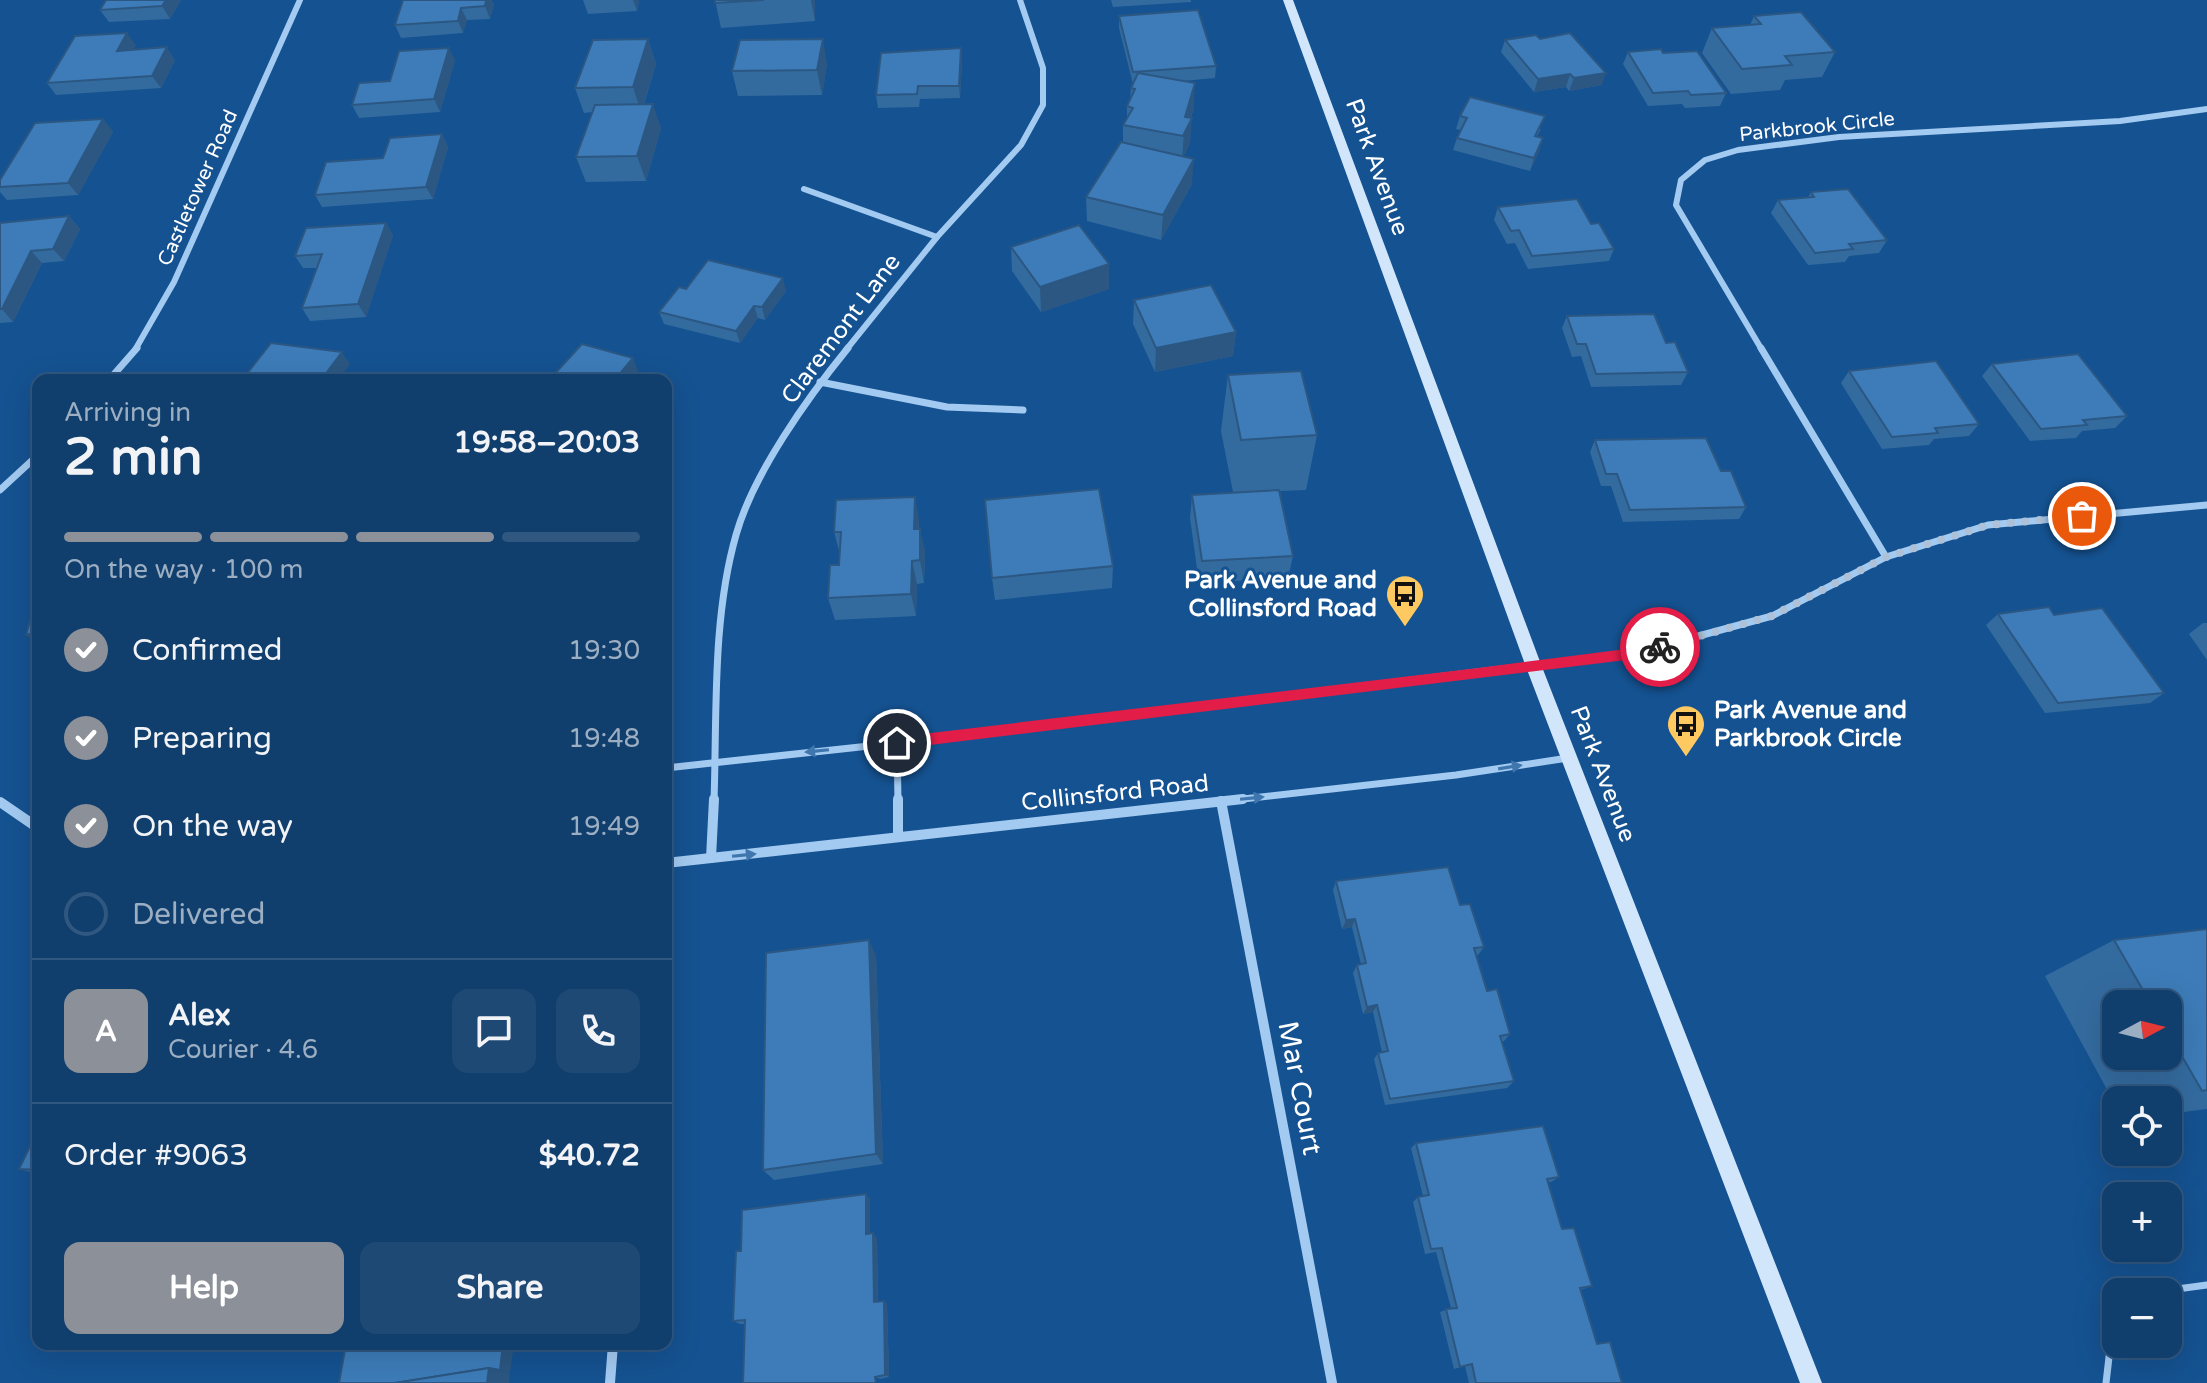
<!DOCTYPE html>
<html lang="en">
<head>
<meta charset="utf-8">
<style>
  :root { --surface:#103e6d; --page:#1e4975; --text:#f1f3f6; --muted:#9caec2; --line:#305780; --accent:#8c9099 }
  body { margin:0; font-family:"Varela Round",sans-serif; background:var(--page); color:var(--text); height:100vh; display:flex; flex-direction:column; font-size:30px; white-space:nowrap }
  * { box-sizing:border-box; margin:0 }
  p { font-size:26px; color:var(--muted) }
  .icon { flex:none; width:44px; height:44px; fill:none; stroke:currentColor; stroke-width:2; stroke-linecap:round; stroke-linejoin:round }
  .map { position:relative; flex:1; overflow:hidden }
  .side { position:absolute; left:32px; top:374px; width:640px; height:976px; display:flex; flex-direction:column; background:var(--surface); border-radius:16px; box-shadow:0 8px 32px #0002,0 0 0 2px var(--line) }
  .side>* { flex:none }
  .needle { width:52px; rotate:83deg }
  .buttons { position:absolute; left:2102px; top:990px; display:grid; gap:16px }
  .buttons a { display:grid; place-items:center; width:80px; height:80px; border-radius:16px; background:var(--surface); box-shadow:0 8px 32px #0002,0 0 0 2px var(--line); font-size:40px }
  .pin { position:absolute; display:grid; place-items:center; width:68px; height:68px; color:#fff; margin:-34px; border:4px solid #fff; border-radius:50%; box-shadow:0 2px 8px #0007 }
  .courier { position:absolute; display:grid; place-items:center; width:80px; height:80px; margin:-40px; border:6px solid #e11d48; border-radius:50%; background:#fff; color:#222; box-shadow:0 2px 10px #0007 }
  .head em { font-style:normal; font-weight:700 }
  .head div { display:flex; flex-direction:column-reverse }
  .head { display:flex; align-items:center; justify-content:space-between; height:136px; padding:0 32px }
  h1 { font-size:52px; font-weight:700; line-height:60px }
  .bar { display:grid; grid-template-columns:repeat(4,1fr); gap:12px 8px; align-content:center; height:96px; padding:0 32px }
  .bar i { height:10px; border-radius:6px; background:var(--line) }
  .bar .current { background:var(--accent) }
  .bar p { grid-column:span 4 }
  .line { display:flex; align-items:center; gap:20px; padding:0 32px; border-top:2px solid var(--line) }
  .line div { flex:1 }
  .round { display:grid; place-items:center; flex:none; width:84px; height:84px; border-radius:16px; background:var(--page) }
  ol { padding:0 32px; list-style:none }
  li { display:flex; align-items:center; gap:24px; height:88px }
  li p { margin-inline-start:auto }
  li .icon { padding:8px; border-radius:50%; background:var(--accent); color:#fff; stroke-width:4 }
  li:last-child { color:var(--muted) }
  li i { width:44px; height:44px; border:4px solid var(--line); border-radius:50% }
  .action { display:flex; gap:16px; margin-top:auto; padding:16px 32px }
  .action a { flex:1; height:92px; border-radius:16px; background:var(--accent); color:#fff; font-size:32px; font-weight:700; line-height:92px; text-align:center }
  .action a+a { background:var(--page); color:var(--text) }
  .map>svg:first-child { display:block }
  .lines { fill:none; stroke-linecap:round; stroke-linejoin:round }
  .service { stroke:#a3caf1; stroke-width:7 }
  .minor-far2 { stroke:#a3caf1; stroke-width:6 }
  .minor-far1 { stroke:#a3caf1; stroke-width:7 }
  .minor { stroke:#a3caf1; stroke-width:10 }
  .secondary { fill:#d1e6fb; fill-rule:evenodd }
  .wall { fill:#346b9f; fill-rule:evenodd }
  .shaded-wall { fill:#2b5782 }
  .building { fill:#3d7cb9; stroke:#2b5782; stroke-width:2 }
  .oneway { fill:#4076ae }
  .route { fill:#e11d48 }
  .done { stroke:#adc2d8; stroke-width:8; stroke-dasharray:0 14.4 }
  .labels { text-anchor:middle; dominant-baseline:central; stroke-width:6; stroke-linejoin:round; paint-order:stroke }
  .far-street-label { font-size:20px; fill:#fff; stroke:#155291 }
  .street-label { font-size:24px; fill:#fff; stroke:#155291 }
  .poi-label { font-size:24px; font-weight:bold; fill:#fff; stroke:#155291; text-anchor:end }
  .near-street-label { font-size:28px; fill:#fff; stroke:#155291 }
</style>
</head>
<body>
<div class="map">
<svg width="2207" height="1383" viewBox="0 0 2207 1383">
  <rect width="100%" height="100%" fill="#155291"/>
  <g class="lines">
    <g class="service">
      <polyline points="2155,1292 2207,1285"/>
      <polyline points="2106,1383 2116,1297"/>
    </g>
    <g class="minor-far2">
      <polyline points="804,189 937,237"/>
      <polyline points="135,350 174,282 300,0"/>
      <polyline points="846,350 937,237 1021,145 1043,105 1043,68 1020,0"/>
      <polyline points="1762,350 1676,205 1681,180 1705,160 1738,150 1839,137 2120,121 2207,109"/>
    </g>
    <g class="minor-far1">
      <polyline points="1761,348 1886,557 1988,525 2207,505"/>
      <polyline points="109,380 137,348"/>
      <polyline points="820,382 947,407 1023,410"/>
      <polyline points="0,490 38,455"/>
      <polyline points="897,743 898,801"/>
      <polyline points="666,768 897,743 1640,652 1772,616 1886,557"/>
      <path d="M 714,801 C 717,714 712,619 736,535 C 753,474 808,397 848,348"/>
      <polyline points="1225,801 1456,775 1568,758"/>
    </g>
    <g class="minor">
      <polyline points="898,799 898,837"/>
      <polyline points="1221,801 1332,1383"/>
      <polyline points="0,802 38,828"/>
      <polyline points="711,858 714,799"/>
      <polyline points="666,863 1243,799"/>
      <polyline points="610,1383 613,1344"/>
    </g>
    <polygon class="secondary" points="1283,0 1293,0 1542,667 1822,1383 1800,1383 1526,667"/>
  </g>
  <g class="wall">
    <polygon points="106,0 181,0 170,19 109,22 100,10"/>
    <polygon points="403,0 494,4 490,19 467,20 463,33 401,38 395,25"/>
    <polygon points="583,0 639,0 637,11 588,14"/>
    <polygon points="715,0 815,0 815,21 721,28"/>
    <polygon points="1111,0 1191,0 1191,2 1113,7"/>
    <polygon points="1119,16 1216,66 1215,78 1183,81 1194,107 1191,118 1190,143 1183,157 1192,184 1161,240 1087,221 1086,197 1123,143 1123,125 1127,119 1127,106 1130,99 1131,88 1133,84 1119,28"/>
    <polygon points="1754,16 1835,52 1822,77 1785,80 1780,90 1731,94 1702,53 1712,28 1750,25"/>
    <polygon points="648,39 656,64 644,104 661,128 646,181 586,182 576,157 592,112 584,113 575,88"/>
    <polygon points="1540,39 1602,85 1569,91 1566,87 1534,92 1501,52 1505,40"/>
    <polygon points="136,45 133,50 175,60 161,88 56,95 47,83"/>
    <polygon points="1628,52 1663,53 1726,93 1720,106 1685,108 1682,104 1648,106 1623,64"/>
    <polygon points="455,60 440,112 359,118 352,105 390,81"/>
    <polygon points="962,60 960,98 920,99 919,107 878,108 876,95"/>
    <polygon points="827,64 822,95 738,96 732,71"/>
    <polygon points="1460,116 1541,129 1537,136 1543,138 1539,151 1530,171 1453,150 1457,138 1461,130 1456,129"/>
    <polygon points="103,119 113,132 78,195 7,200 0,192 0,180"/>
    <polygon points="442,134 448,147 433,199 322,207 315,195 383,158"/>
    <polygon points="1811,192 1887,240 1879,253 1849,256 1845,262 1808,265 1771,213 1778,200 1808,198"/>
    <polygon points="1498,207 1591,224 1614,249 1609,261 1528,269 1515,243 1507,244 1494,220"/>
    <polygon points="69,216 80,229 64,261 42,263 13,322 0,323 0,223"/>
    <polygon points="386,223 393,235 366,317 310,321 302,308 317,268 303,268 295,256"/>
    <polygon points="1011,247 1109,289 1041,312 1012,271"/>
    <polygon points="686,289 786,291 765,320 758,318 740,343 664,324 659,312"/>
    <polygon points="1134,300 1236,332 1233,356 1155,372 1133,324"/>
    <polygon points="1567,316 1666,343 1688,372 1681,385 1591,387 1581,356 1572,357 1562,328"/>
    <polygon points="1992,364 2127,416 2115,428 2082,431 2076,438 2030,441 1982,376"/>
    <polygon points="1849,371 1979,424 1969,436 1934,439 1929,445 1882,449 1841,383"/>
    <polygon points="1228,375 1317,435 1306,490 1280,491 1293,556 1288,578 1199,583 1190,518 1192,495 1233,492 1221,431"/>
    <polygon points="1595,440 1721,471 1746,507 1739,519 1623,522 1611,486 1601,486 1590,452"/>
    <polygon points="919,520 919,529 925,551 924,583 917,584 916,616 835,620 828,598 839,565 840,554 834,532"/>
    <polygon points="1113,566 1112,588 995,600 992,578"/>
    <polygon points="1998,614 2054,615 2164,693 2150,703 2045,713 1986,625"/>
    <polygon points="2203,623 2207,623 2207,660 2189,634"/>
    <polygon points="1336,881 1460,905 1484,947 1478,955 1476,956 1487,991 1510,1034 1504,1041 1502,1042 1514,1081 1507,1088 1385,1105 1374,1059 1378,1053 1382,1052 1373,1012 1363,1014 1353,973 1357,965 1361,964 1352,927 1342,929 1333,890"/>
    <path d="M 2207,929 L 2207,1109 L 2168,1114 L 2168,1100 L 2116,1100 L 2116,1106 L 2045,976 L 2114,940 ZM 2116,1004 L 2168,1004 L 2168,1056 L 2116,1056 Z"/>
    <polygon points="876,956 883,1164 774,1180 763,1170"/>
    <polygon points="38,1130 38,1174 19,1169"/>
    <polygon points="1416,1143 1559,1177 1551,1182 1548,1182 1562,1229 1592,1286 1581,1290 1597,1344 1622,1383 1469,1383 1465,1366 1454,1369 1440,1312 1451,1308 1436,1252 1425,1254 1413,1202 1418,1197 1423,1196 1411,1148"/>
    <polygon points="866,1194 870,1199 870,1234 877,1238 878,1302 884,1301 887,1304 889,1377 880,1379 745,1324 740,1324 733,1321 741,1251"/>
  </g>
  <g class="shaded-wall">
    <polygon points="166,0 181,0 170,19 162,6"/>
    <polygon points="486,0 492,0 494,4 490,19 485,6"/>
    <polygon points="633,0 639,0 637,11"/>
    <polygon points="811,0 815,0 815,21"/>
    <polygon points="461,8 467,20 463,33 458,21"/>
    <polygon points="127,33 136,45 126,63 117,51"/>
    <polygon points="648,39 656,64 641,112 633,87"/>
    <polygon points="823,39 827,64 822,95 817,70"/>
    <polygon points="167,47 175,60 161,88 152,76"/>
    <polygon points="449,48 455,60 440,112 434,99"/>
    <polygon points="961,48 962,60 960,98 959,86"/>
    <polygon points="1606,73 1602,85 1569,91 1574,78"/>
    <polygon points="1570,74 1566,87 1534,92 1538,79"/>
    <polygon points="1195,83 1194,107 1189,123 1192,118 1190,143 1182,160 1185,117"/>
    <polygon points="653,104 661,128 646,181 637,156"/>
    <polygon points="103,119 113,132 78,195 68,183"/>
    <polygon points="442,134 448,147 433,199 426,187"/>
    <polygon points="1543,138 1539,151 1530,171 1534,158"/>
    <polygon points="1194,159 1192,184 1161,240 1163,215"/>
    <polygon points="69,216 80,229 64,261 53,249"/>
    <polygon points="386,223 393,235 366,317 358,304"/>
    <polygon points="31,251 42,263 13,322 2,309"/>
    <polygon points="1109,264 1109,289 1041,312 1040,287"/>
    <polygon points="783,278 786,291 765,320 762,307"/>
    <polygon points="754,306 758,318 740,343 736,331"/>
    <polygon points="1236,332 1233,356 1155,372 1156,348"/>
    <polygon points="342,352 350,364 339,380 321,380"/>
    <polygon points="633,358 642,380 620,380 618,376"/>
    <polygon points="915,497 919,520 918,551 914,529"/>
    <polygon points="920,529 925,551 924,583 920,560"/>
    <polygon points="912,561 917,584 916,616 911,594"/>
    <polygon points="38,632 38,644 26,635"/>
    <polygon points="1355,919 1352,927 1342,929 1346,920"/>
    <polygon points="869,940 876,956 883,1164 876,1154"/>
    <polygon points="1377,1005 1373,1012 1363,1014 1367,1007"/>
    <polygon points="866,1194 870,1199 870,1239 866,1234"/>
    <polygon points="873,1233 877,1238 878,1306 874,1302"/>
    <polygon points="884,1301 887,1304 889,1377 885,1375"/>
    <polygon points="503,1344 514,1344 510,1372 500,1370"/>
    <polygon points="489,1368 510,1372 509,1383 487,1383"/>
  </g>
  <g class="building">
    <polygon points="106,0 166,0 162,6 100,10"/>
    <polygon points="403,0 486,0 485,6 461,8 458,21 395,25"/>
    <polygon points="715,0 764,0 715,3"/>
    <polygon points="1198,10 1216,66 1133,72 1119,16"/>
    <polygon points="1801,12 1835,52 1785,56 1792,65 1742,69 1712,28 1761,24 1754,16"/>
    <polygon points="127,33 117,51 167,47 152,76 47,83 75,36"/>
    <polygon points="1570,33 1606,73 1574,78 1570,74 1538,79 1505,40 1536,35 1540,39"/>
    <polygon points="648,39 633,87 575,88 593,40"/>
    <polygon points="823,39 817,70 732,71 740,40"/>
    <polygon points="449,48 434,99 352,105 359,83 390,81 399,51"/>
    <polygon points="961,48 959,86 918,86 917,94 876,95 881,53"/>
    <polygon points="1661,49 1663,53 1697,51 1726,93 1691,95 1688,91 1653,93 1628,52"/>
    <polygon points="1138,73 1195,83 1185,117 1192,118 1183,136 1123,125 1133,108 1127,106 1135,89 1131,88"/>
    <polygon points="1470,97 1545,116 1535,136 1543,138 1534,158 1457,138 1467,118 1460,116"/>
    <polygon points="653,104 637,156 576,157 595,105"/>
    <polygon points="103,119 68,183 0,187 0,180 35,123"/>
    <polygon points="442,134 426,187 315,195 326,162 383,158 390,138"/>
    <polygon points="1121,142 1194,159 1163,215 1086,197"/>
    <polygon points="1848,189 1887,240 1849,244 1853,249 1815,253 1778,200 1814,197 1811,192"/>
    <polygon points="1577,199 1591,224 1599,223 1614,249 1532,256 1519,230 1511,231 1498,207"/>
    <polygon points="69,216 53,249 31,251 2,309 0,309 0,223"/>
    <polygon points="386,223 358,304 302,308 322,254 295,256 306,228"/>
    <polygon points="1079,225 1109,264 1040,287 1011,247"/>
    <polygon points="708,260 783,278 762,307 754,306 736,331 659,312 679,287 686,289"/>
    <polygon points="1211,285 1236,332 1156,348 1134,300"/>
    <polygon points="1654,314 1666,343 1675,342 1688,372 1596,374 1586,344 1577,344 1567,316"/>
    <polygon points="271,343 342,352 321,380 242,380"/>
    <polygon points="582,344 633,358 618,376 634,380 549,380"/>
    <polygon points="2078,354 2127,416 2083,420 2087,425 2041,429 1992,364"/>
    <polygon points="1936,361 1979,424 1935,428 1938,433 1892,437 1849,371"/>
    <polygon points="1301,371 1317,435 1241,440 1228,375"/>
    <polygon points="1706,438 1721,471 1731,471 1746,507 1630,510 1617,474 1606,474 1595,440"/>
    <polygon points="1099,489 1113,566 992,578 985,500"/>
    <polygon points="1279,490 1293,556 1202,561 1192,495"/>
    <polygon points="915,497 914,529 920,529 920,560 912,561 911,594 828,598 830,565 839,565 841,532 834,532 836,500"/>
    <polygon points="38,593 38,632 26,635"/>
    <polygon points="2049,607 2054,615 2102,608 2164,693 2058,703 1998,614"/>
    <polygon points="1448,867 1460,905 1470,904 1484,947 1474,948 1487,991 1497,989 1510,1034 1500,1036 1514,1081 1390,1099 1378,1053 1388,1051 1377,1005 1367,1007 1357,965 1366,963 1355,919 1346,920 1336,881"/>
    <polygon points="2207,929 2207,1090 2202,1091 2168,1032 2168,1004 2151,1004 2114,940"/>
    <polygon points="869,940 876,1154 763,1170 766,953"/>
    <polygon points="1543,1126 1559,1177 1547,1179 1562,1229 1574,1228 1592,1286 1580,1288 1597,1344 1610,1342 1622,1383 1476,1383 1472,1364 1460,1367 1446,1309 1457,1308 1442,1248 1431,1249 1418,1197 1429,1195 1416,1143"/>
    <polygon points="38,1130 38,1170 19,1169"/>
    <polygon points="866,1194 866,1234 873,1233 874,1302 884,1301 885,1375 875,1377 876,1383 743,1383 745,1320 733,1321 736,1251 741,1251 742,1210"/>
    <polygon points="346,1344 503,1344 500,1370 489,1368 395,1383 339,1383"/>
    <polygon points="489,1368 487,1383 395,1383"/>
  </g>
  <defs><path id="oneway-solid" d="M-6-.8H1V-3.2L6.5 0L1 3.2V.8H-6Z" transform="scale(2)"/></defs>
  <g class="oneway">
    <use href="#oneway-solid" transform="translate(817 751) rotate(174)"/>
    <use href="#oneway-solid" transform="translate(1510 767) rotate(-9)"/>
    <use href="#oneway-solid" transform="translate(1252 798) rotate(-6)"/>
    <use href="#oneway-solid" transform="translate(744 855) rotate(-6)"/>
  </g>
  <polygon class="route" points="1660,642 1667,647 1665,651 1626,660 897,749 890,743 897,737 1478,668 1626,649"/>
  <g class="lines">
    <polyline class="done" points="1660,647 1772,616 1886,557 1963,533 1988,525 2082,516"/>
  </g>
  <defs>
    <g id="bus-pin" transform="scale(2)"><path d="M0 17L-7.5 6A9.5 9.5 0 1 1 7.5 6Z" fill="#ffc962" stroke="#155291"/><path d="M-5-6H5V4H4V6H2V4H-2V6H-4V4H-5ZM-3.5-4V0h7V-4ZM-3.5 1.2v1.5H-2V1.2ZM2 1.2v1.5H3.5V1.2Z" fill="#111"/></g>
  </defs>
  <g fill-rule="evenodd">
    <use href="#bus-pin" x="1405" y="594"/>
    <use href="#bus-pin" x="1686" y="724"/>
  </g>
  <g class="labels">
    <g class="far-street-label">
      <text transform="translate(1817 127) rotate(-6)">Parkbrook Circle</text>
      <text transform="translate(198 188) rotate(-66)">Castletower Road</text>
    </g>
    <g class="street-label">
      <text transform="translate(1377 167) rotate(70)">Park Avenue</text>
      <text transform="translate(841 329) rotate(-53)">Claremont Lane</text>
      <text transform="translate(1603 774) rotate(69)">Park Avenue</text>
      <text transform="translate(1115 793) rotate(-6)">Collinsford Road</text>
    </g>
    <g class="poi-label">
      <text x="1377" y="580">Park Avenue and<tspan x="1377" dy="28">Collinsford Road</tspan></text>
      <text x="1714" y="710" text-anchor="start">Park Avenue and<tspan x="1714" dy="28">Parkbrook Circle</tspan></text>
    </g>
    <g class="near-street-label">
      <text transform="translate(1300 1088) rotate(79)">Mar Court</text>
    </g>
  </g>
</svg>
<div class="buttons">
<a><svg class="needle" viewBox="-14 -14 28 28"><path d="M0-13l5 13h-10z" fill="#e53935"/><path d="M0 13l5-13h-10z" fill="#9caec2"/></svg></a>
<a><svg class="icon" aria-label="locate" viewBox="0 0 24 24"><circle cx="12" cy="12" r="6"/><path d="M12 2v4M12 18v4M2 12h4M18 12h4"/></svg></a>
<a>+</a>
<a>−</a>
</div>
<div class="pin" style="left:2082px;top:516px;background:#ea580c"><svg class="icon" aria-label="bag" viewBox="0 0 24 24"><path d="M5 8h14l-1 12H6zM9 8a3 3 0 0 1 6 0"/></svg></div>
<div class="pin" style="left:897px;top:743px;background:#1f2937"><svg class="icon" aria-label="home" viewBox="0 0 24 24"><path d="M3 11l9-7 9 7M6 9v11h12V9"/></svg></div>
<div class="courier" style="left:1660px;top:647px"><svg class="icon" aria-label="bike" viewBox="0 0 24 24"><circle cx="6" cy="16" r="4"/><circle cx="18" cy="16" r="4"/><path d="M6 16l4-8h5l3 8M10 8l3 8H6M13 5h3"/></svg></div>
<section class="side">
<div class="head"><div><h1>2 min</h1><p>Arriving in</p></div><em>19:58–20:03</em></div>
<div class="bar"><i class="current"></i><i class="current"></i><i class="current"></i><i></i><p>On the way · 100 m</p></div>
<ol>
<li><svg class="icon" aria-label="check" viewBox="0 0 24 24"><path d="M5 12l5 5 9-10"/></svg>Confirmed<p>19:30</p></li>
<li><svg class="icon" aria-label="check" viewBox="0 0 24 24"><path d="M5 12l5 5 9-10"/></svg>Preparing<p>19:48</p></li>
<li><svg class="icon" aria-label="check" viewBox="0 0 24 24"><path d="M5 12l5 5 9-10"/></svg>On the way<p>19:49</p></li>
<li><i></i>Delivered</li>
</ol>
<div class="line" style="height:144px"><b class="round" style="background:var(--accent);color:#fff">A</b><div><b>Alex</b><p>Courier · 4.6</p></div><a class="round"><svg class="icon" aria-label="chat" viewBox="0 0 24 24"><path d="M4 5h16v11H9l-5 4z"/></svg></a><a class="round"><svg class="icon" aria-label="phone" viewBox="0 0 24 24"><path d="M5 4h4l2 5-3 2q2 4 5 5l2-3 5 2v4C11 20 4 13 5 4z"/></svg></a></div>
<div class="line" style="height:104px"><div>Order #9063</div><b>$40.72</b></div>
<div class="action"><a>Help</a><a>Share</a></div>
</section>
</div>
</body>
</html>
